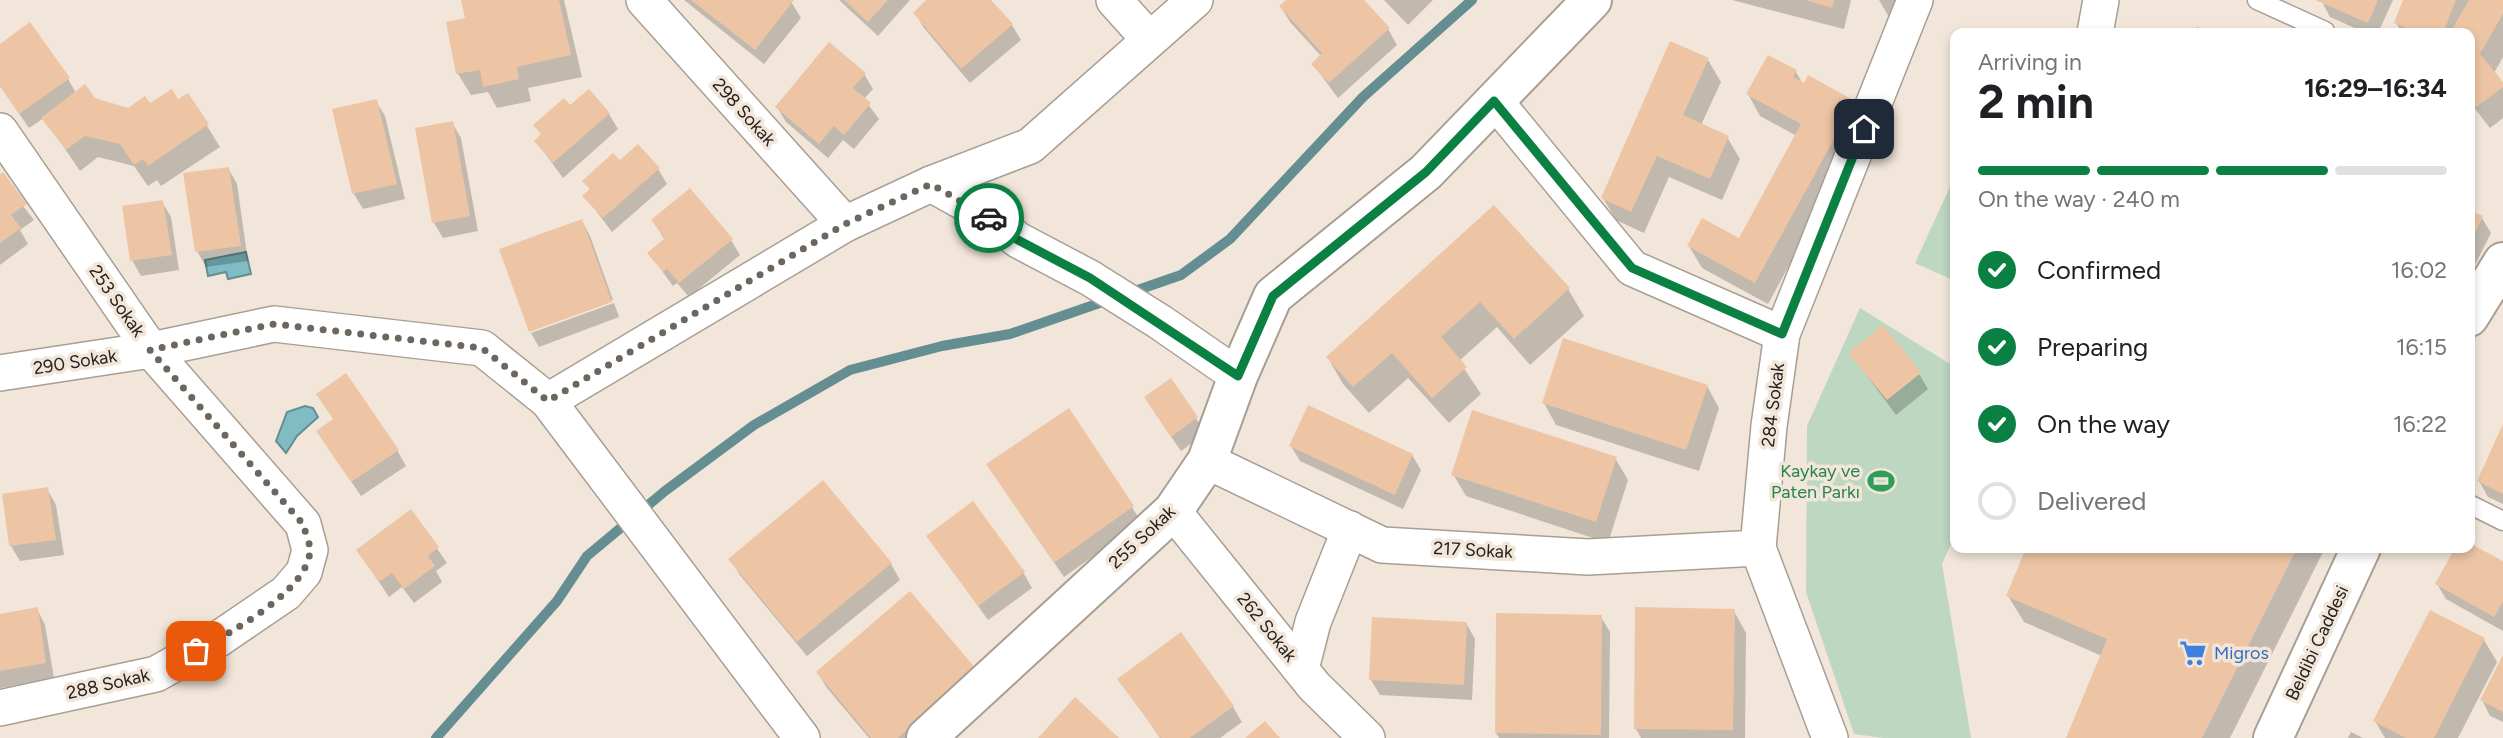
<!DOCTYPE html>
<html lang="en">
<head>
<meta charset="utf-8">
<style>
  :root { --surface:#fff; --page:#f6f6f6; --text:#202124; --muted:#757577; --line:#e0e0e0; --accent:#0b8043 }
  body { margin:0; font-family:Figtree,sans-serif; background:var(--page); color:var(--text); height:100vh; display:flex; flex-direction:column; font-size:26px; white-space:nowrap }
  * { box-sizing:border-box; margin:0 }
  p { font-size:23px; color:var(--muted) }
  .icon { flex:none; width:38px; height:38px; fill:none; stroke:currentColor; stroke-width:2; stroke-linecap:round; stroke-linejoin:round }
  .map { position:relative; flex:1; overflow:hidden }
  .sheet { position:absolute; left:1950px; top:28px; width:525px; height:525px; display:flex; flex-direction:column; background:var(--surface); border-radius:14px; box-shadow:0 4px 10px #0003 }
  .sheet>* { flex:none }
  .pin { position:absolute; display:grid; place-items:center; width:60px; height:60px; color:#fff; margin:-30px; border-radius:14px; box-shadow:0 4px 10px #0006 }
  .courier { position:absolute; display:grid; place-items:center; width:70px; height:70px; margin:-35px; border:5px solid #0b8043; border-radius:50%; background:#fff; color:#222; box-shadow:0 2px 9px #0007 }
  .summary em { font-style:normal; font-weight:700 }
  .summary div { display:flex; flex-direction:column-reverse }
  .summary { display:flex; align-items:center; justify-content:space-between; height:119px; padding:0 28px }
  h1 { font-size:46px; font-weight:700; line-height:52px }
  .bar { display:grid; grid-template-columns:repeat(4,1fr); gap:10px 7px; align-content:center; height:84px; padding:0 28px }
  .bar i { height:9px; border-radius:5px; background:var(--line) }
  .bar .current { background:var(--accent) }
  .bar p { grid-column:span 4 }
  ol { padding:0 28px; list-style:none }
  li { display:flex; align-items:center; gap:21px; height:77px }
  li p { margin-inline-start:auto }
  li .icon { padding:7px; border-radius:50%; background:var(--accent); color:#fff; stroke-width:4 }
  li:last-child { color:var(--muted) }
  li i { width:38px; height:38px; border:4px solid var(--line); border-radius:50% }
  .map>svg:first-child { display:block }
  .green { fill:#bdd7c0 }
  .water { fill:#7fbcc4; stroke:#648e92; stroke-width:2 }
  .shadow { fill:#0003 }
  .lines { fill:none; stroke-linecap:round; stroke-linejoin:round }
  .stream { stroke:#648e92; stroke-width:10 }
  .building { fill:#edc5a4 }
  .lane-casing { stroke:#a99e94; stroke-width:21 }
  .street-casing { stroke:#a99e94; stroke-width:38 }
  .secondary-casing { stroke:#a99e94; stroke-width:42 }
  .lane { stroke:#fff; stroke-width:18 }
  .street { stroke:#fff; stroke-width:35 }
  .secondary { stroke:#fff; stroke-width:38 }
  .done { stroke:#6d665f; stroke-width:7; stroke-dasharray:0 12.6 }
  .route { stroke:#0b8043; stroke-width:9 }
  .labels { text-anchor:middle; dominant-baseline:central; stroke-width:7; stroke-linejoin:round; paint-order:stroke }
  .street-label { font-size:18px; fill:#25211d; stroke:#f2e6da }
  .leisure-label { font-size:18px; fill:#27864d; stroke:#f2e6da; text-anchor:end }
  .shop-label { font-size:18px; fill:#366cbe; stroke:#f2e6da; text-anchor:start }
</style>
</head>
<body>
<div class="map">
<svg width="2503" height="738" viewBox="0 0 2503 738">
  <rect width="100%" height="100%" fill="#f2e6da"/>
  <g class="green">
    <polygon points="1955,176 1955,281 1915,263"/>
    <polygon points="1860,308 1955,367 1955,535 1942,564 1971,738 1884,738 1854,734 1806,592 1807,426"/>
  </g>
  <g class="water">
    <polygon points="246,252 251,274 228,279 226,272 208,276 205,260"/>
    <polygon points="305,406 313,408 318,417 297,436 286,453 276,441 287,412"/>
  </g>
  <g class="shadow">
    <polygon points="463,0 564,0 582,77 528,88 531,101 497,108 488,92 471,95 458,74 448,23 467,19"/>
    <polygon points="684,0 790,0 801,18 764,64"/>
    <polygon points="839,0 910,0 878,36"/>
    <polygon points="928,0 988,0 1012,25 1021,40 970,83 924,28 915,13"/>
    <polygon points="1289,0 1362,0 1388,29 1397,45 1338,98 1313,64 1321,56 1290,22 1281,7"/>
    <polygon points="1384,0 1433,0 1408,25"/>
    <polygon points="1732,0 1851,0 1844,29"/>
    <polygon points="1879,0 1917,0 1912,22 1889,17"/>
    <polygon points="2321,0 2393,0 2378,33 2366,33 2330,17"/>
    <polygon points="2405,0 2503,0 2503,57 2494,73 2503,85 2503,118 2490,128 2469,101 2469,33 2402,33 2396,23"/>
    <polygon points="2197,27 2209,33 2194,33"/>
    <polygon points="0,46 68,79 76,93 128,109 178,102 188,95 220,147 161,186 157,180 148,186 134,166 98,157 80,171 44,118 29,128 0,86"/>
    <polygon points="1769,57 1796,72 1804,86 1854,102 1866,124 1768,304 1702,268 1689,246 1739,241 1797,136 1760,116 1748,94"/>
    <polygon points="1708,60 1721,82 1701,125 1727,137 1740,159 1722,200 1669,177 1644,233 1616,220 1603,198"/>
    <polygon points="864,74 873,89 864,99 879,119 854,149 843,140 828,158 786,122 777,107"/>
    <polygon points="376,101 385,116 405,199 363,209 354,194 334,111"/>
    <polygon points="570,107 609,114 618,129 563,178 536,141 542,136 536,125"/>
    <polygon points="452,123 461,138 478,231 443,238 434,223"/>
    <polygon points="620,163 658,169 667,184 612,232 585,196 591,191 585,181"/>
    <polygon points="228,168 237,184 248,261 206,267 197,251"/>
    <polygon points="0,177 34,220 20,230 28,244 0,265"/>
    <polygon points="162,202 171,217 179,270 141,276 132,260"/>
    <polygon points="1494,207 1568,289 1584,316 1530,365 1497,327 1459,361 1481,394 1449,423 1408,378 1369,413 1343,384 1328,358"/>
    <polygon points="2469,212 2482,218 2491,233 2469,277"/>
    <polygon points="582,221 590,236 613,300 530,330"/>
    <polygon points="653,221 731,240 740,255 689,297 677,283 673,286 649,253 665,240"/>
    <polygon points="614,303 619,317 539,347 531,333"/>
    <polygon points="1850,353 1919,374 1928,389 1896,415"/>
    <polygon points="1170,381 1206,433 1181,451 1155,413"/>
    <polygon points="1707,386 1719,408 1699,471 1556,425 1544,403"/>
    <polygon points="2503,429 2503,504 2488,497 2479,481"/>
    <polygon points="318,432 397,450 406,466 361,496"/>
    <polygon points="1291,446 1412,455 1421,470 1403,509 1300,461"/>
    <polygon points="1615,458 1628,480 1608,543 1466,496 1453,474"/>
    <polygon points="997,479 1132,507 1141,522 1064,577"/>
    <polygon points="823,483 891,564 900,580 807,656 739,574 731,559"/>
    <polygon points="47,489 56,505 64,555 20,561 11,546 4,496"/>
    <polygon points="411,511 447,563 436,571 442,582 414,603 402,587 389,597 358,550"/>
    <polygon points="928,536 1023,572 1032,588 988,620"/>
    <polygon points="2028,548 2325,548 2230,738 2068,738 2102,656 2024,622 2008,596"/>
    <polygon points="2457,548 2469,548 2503,563 2503,631 2446,599 2437,584"/>
    <polygon points="910,594 924,738 869,738 827,688 818,673"/>
    <polygon points="37,609 45,625 54,678 0,688 0,615"/>
    <polygon points="1734,611 1746,633 1745,738 1641,738 1636,729"/>
    <polygon points="2431,612 2484,640 2497,662 2458,738 2385,738 2375,721"/>
    <polygon points="1601,617 1610,632 1609,738 1499,738 1496,733"/>
    <polygon points="1466,623 1475,639 1472,700 1380,695 1371,680"/>
    <polygon points="2503,659 2503,722 2490,716 2482,700"/>
    <polygon points="1120,679 1233,707 1242,722 1220,738 1160,738"/>
    <polygon points="2351,732 2363,738 2348,738"/>
  </g>
  <g class="lines">
    <g class="stream">
      <polyline points="1129,293 1181,275 1230,239 1363,97 1472,0"/>
      <polyline points="436,738 557,601 587,556 665,491 754,425 850,370 942,346 1010,334 1111,299"/>
    </g>
  </g>
  <g class="building">
    <polygon points="461,0 559,0 571,55 517,67 519,79 483,87 480,70 456,74 446,22 465,18"/>
    <polygon points="691,0 794,0 755,50"/>
    <polygon points="844,0 888,0 868,22"/>
    <polygon points="926,0 991,0 1013,24 961,69 913,13"/>
    <polygon points="1286,0 1364,0 1390,28 1329,83 1311,64 1322,53 1279,6"/>
    <polygon points="1805,0 1834,0 1832,8"/>
    <polygon points="2315,0 2378,0 2368,23"/>
    <polygon points="2403,0 2456,0 2443,33 2419,33 2394,23"/>
    <polygon points="2469,0 2503,0 2503,14 2480,54 2503,82 2503,87 2476,107 2469,98 2469,33 2450,33"/>
    <polygon points="30,22 70,78 19,114 0,86 0,44"/>
    <polygon points="1670,41 1709,58 1683,115 1729,136 1710,179 1657,156 1631,212 1601,198"/>
    <polygon points="829,42 866,73 853,88 871,103 844,135 834,126 819,144 775,107"/>
    <polygon points="1768,55 1797,70 1793,77 1804,83 1808,75 1855,101 1755,283 1687,246 1702,218 1739,238 1801,124 1746,94"/>
    <polygon points="85,84 95,98 128,108 145,96 150,103 172,89 178,99 188,93 209,124 148,166 143,159 134,165 120,144 85,136 66,150 41,118"/>
    <polygon points="589,89 610,113 553,163 534,141 541,134 533,125 564,98 570,105"/>
    <polygon points="377,99 397,184 352,194 332,109"/>
    <polygon points="453,121 470,216 432,223 415,128"/>
    <polygon points="638,144 660,168 603,218 582,196 590,189 582,181 613,153 620,160"/>
    <polygon points="229,167 241,246 195,252 183,173"/>
    <polygon points="3,172 27,204 11,215 21,228 0,243 0,174"/>
    <polygon points="690,188 733,239 679,283 667,269 663,272 647,253 665,238 651,220"/>
    <polygon points="163,200 172,255 130,261 122,206"/>
    <polygon points="1494,205 1570,288 1514,339 1480,302 1441,337 1467,367 1432,398 1392,353 1353,387 1326,357"/>
    <polygon points="2469,210 2483,216 2469,245"/>
    <polygon points="582,219 612,302 529,332 499,249"/>
    <polygon points="1883,325 1921,373 1887,400 1848,353"/>
    <polygon points="1563,338 1708,385 1686,450 1542,403"/>
    <polygon points="346,373 399,450 351,482 316,431 333,419 316,394"/>
    <polygon points="1171,378 1198,417 1171,437 1144,397"/>
    <polygon points="1308,405 1413,454 1395,495 1289,446"/>
    <polygon points="1069,408 1134,506 1054,563 986,464"/>
    <polygon points="1472,410 1617,457 1596,522 1451,475"/>
    <polygon points="2503,424 2503,494 2477,481"/>
    <polygon points="823,480 892,563 797,642 728,559"/>
    <polygon points="48,487 56,540 9,546 2,494"/>
    <polygon points="973,501 1025,572 978,606 926,536"/>
    <polygon points="411,509 439,547 428,556 435,566 404,589 392,573 379,582 356,550"/>
    <polygon points="2469,543 2503,561 2503,602 2494,617 2435,584 2455,548 2469,548"/>
    <polygon points="2026,548 2297,548 2202,738 2066,738 2107,639 2006,596"/>
    <polygon points="910,591 977,670 898,738 871,738 816,672"/>
    <polygon points="38,607 46,663 0,671 0,614"/>
    <polygon points="1635,607 1735,609 1733,730 1634,729"/>
    <polygon points="2430,610 2485,638 2434,738 2406,738 2373,721"/>
    <polygon points="1496,613 1602,615 1601,735 1495,733"/>
    <polygon points="1372,617 1467,622 1464,685 1369,680"/>
    <polygon points="1181,632 1234,706 1190,738 1161,738 1117,679"/>
    <polygon points="2503,655 2503,712 2480,700"/>
    <polygon points="1075,697 1119,738 1038,738"/>
    <polygon points="1265,721 1280,738 1245,738"/>
  </g>
  <g class="lines">
    <g class="lane-casing">
      <g id="lane">
        <polyline points="2257,0 2325,31"/>
        <polyline points="2469,504 2503,521"/>
      </g>
    </g>
    <g class="street-casing">
      <g id="street">
        <polyline points="644,0 845,224"/>
        <polyline points="1114,0 1148,38"/>
        <polyline points="2095,33 2101,0"/>
        <polyline points="1495,101 1632,268 1782,334"/>
        <polyline points="0,131 151,350 303,524 310,550 304,572 286,593 217,640 156,674 0,708"/>
        <polyline points="931,184 983,213 1018,240 1090,278 1160,322 1238,376"/>
        <polyline points="0,373 151,350 274,324 482,348 548,401 802,738"/>
        <polyline points="548,401 845,224 931,184 1030,146 1195,0"/>
        <polyline points="1207,461 1382,545 1588,557 1758,548"/>
        <polyline points="1173,511 1314,686 1367,738"/>
        <polyline points="1301,669 1313,622 1350,529"/>
        <polyline points="1830,738 1758,548 1769,426 1782,334 1915,0"/>
      </g>
    </g>
    <g class="secondary-casing">
      <g id="secondary">
        <polyline points="2469,317 2503,262"/>
        <polyline points="926,738 1173,511 1207,461 1238,376 1273,296 1426,172 1592,0"/>
        <polyline points="2273,738 2361,548"/>
      </g>
    </g>
    <use href="#lane" class="lane"/>
    <use href="#street" class="street"/>
    <use href="#secondary" class="secondary"/>
  </g>
  <g class="lines">
    <path class="done" d="M 196,651 C 228,634 309,591 310,550 C 310,543 305,532 303,524 L 150,350 L 274,324 L 482,348 L 548,401 L 845,224 L 931,184 L 989,218"/>
    <polyline class="route" points="989,218 1018,240 1090,278 1238,376 1273,296 1426,172 1494,101 1632,268 1782,334 1864,129"/>
  </g>
  <defs>
    <g id="stadium-bare" transform="scale(2.1)"><path d="M0-5a6.5 5 0 1 0 0 10a6.5 5 0 1 0 0-10ZM-3.5-1.8h7v3.6h-7Z" fill="#2e9e5b" stroke="#f2e6da" stroke-width="2.5" paint-order="stroke"/></g>
    <g id="supermarket-bare" transform="scale(2.1)"><path d="M-6-5.5h2.5l.6 2H6L4.5 2H-2.5L-4.4-4H-6ZM-1.5 3.2a1.3 1.3 0 1 0 .1 0ZM3 3.2a1.3 1.3 0 1 0 .1 0Z" fill="#3f7fe0" stroke="#f2e6da" stroke-width="2.5" paint-order="stroke"/></g>
  </defs>
  <g fill-rule="evenodd">
    <use href="#stadium-bare" x="1881" y="481"/>
    <use href="#supermarket-bare" x="2193" y="653"/>
  </g>
  <g class="labels">
    <g class="street-label">
      <text transform="translate(744 112) rotate(48)">298 Sokak</text>
      <text transform="translate(117 301) rotate(55)">253 Sokak</text>
      <text transform="translate(75 362) rotate(-9)">290 Sokak</text>
      <text transform="translate(1773 405) rotate(-83)">284 Sokak</text>
      <text transform="translate(1142 537) rotate(-43)">255 Sokak</text>
      <text transform="translate(1473 550) rotate(3)">217 Sokak</text>
      <text transform="translate(1267 627) rotate(51)">262 Sokak</text>
      <text transform="translate(2317 643) rotate(-65)">Beldibi Caddesi</text>
      <text transform="translate(108 684) rotate(-13)">288 Sokak</text>
    </g>
    <g class="leisure-label">
      <text x="1860" y="471">Kaykay ve<tspan x="1860" dy="21">Paten Parkı</tspan></text>
    </g>
    <g class="shop-label">
      <text x="2214" y="653">Migros</text>
    </g>
  </g>
</svg>
<div class="pin" style="left:196px;top:651px;background:#ea580c"><svg class="icon" aria-label="bag" viewBox="0 0 24 24"><path d="M5 8h14l-1 12H6zM9 8a3 3 0 0 1 6 0"/></svg></div>
<div class="pin" style="left:1864px;top:129px;background:#1f2937"><svg class="icon" aria-label="home" viewBox="0 0 24 24"><path d="M3 11l9-7 9 7M6 9v11h12V9"/></svg></div>
<div class="courier" style="left:989px;top:218px"><svg class="icon" aria-label="car" viewBox="0 0 24 24"><path d="M5 17H2v-5l4-1 3-4h7l3 4 3 1v5h-3M9 17h6M6 11h13"/><circle cx="7" cy="17" r="2"/><circle cx="17" cy="17" r="2"/></svg></div>
<section class="sheet">
<div class="summary"><div><h1>2 min</h1><p>Arriving in</p></div><em>16:29–16:34</em></div>
<div class="bar"><i class="current"></i><i class="current"></i><i class="current"></i><i></i><p>On the way · 240 m</p></div>
<ol>
<li><svg class="icon" aria-label="check" viewBox="0 0 24 24"><path d="M5 12l5 5 9-10"/></svg>Confirmed<p>16:02</p></li>
<li><svg class="icon" aria-label="check" viewBox="0 0 24 24"><path d="M5 12l5 5 9-10"/></svg>Preparing<p>16:15</p></li>
<li><svg class="icon" aria-label="check" viewBox="0 0 24 24"><path d="M5 12l5 5 9-10"/></svg>On the way<p>16:22</p></li>
<li><i></i>Delivered</li>
</ol>
</section>
</div>
</body>
</html>
